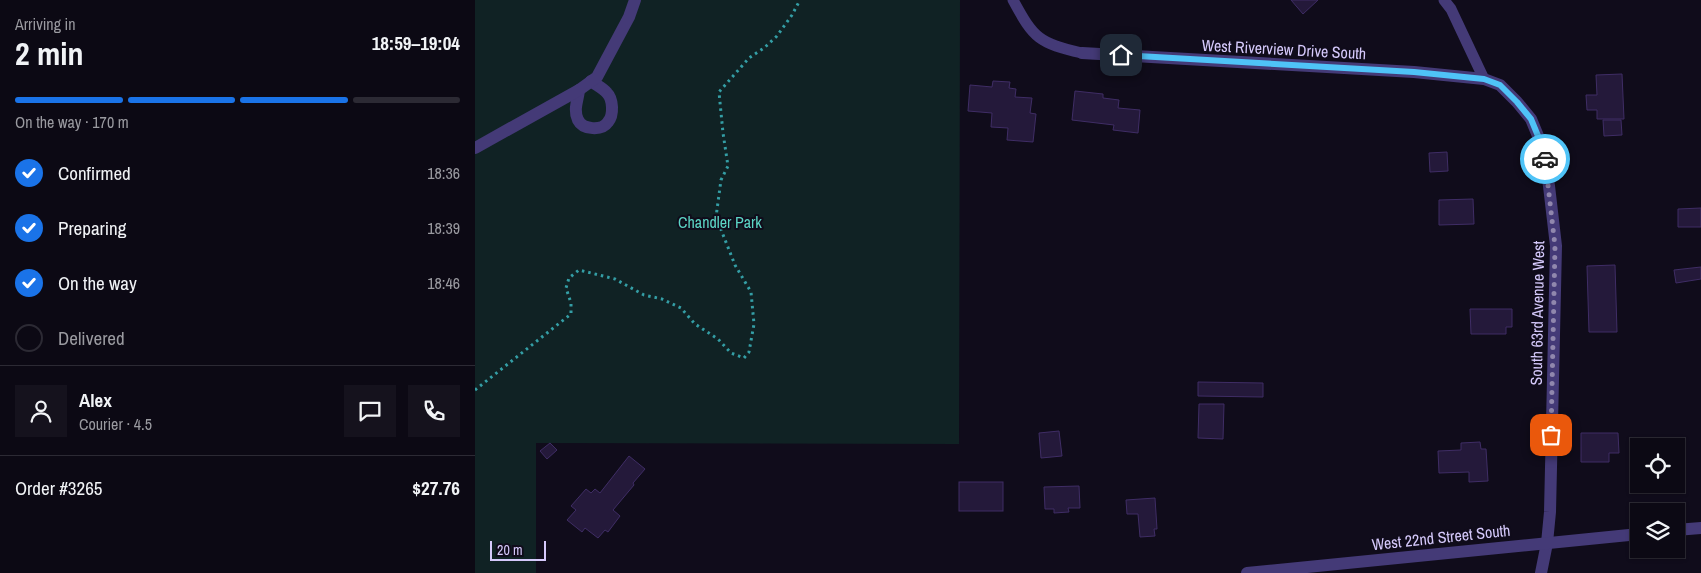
<!DOCTYPE html>
<html lang="en">
<head>
<meta charset="utf-8">
<style>
  :root { --surface:#0c0914; --page:#15121d; --text:#f1f3f6; --muted:#9a9aa0; --line:#2c2a34; --accent:#1a73e8 }
  body { margin:0; font-family:"Archivo Narrow",sans-serif; background:var(--page); color:var(--text); height:100vh; display:flex; flex-direction:column; font-size:19px; white-space:nowrap }
  * { box-sizing:border-box; margin:0 }
  p { font-size:16px; color:var(--muted) }
  .icon { flex:none; width:28px; height:28px; fill:none; stroke:currentColor; stroke-width:2; stroke-linecap:round; stroke-linejoin:round }
  .map { position:relative; flex:1; overflow:hidden }
  .drawer { display:flex; flex-direction:column; background:var(--surface); width:475px }
  .drawer>* { flex:none }
  .fabs { position:absolute; left:1155px; top:438px; display:grid; gap:10px }
  .fabs a { display:grid; place-items:center; width:55px; height:55px; border-radius:0px; background:var(--surface); box-shadow:0 1px 4px #0004,0 0 0 1px var(--line); font-size:25px }
  .scale { position:absolute; left:15px; bottom:12px; width:56px; box-sizing:border-box; padding-left:5px; border:2px solid #d5c9fb; border-top:0; font-size:14px; line-height:18px; white-space:nowrap; color:#d5c9fb; -webkit-text-stroke:4px #100c1b; paint-order:stroke }
  .pin { position:absolute; display:grid; place-items:center; width:42px; height:42px; color:#fff; margin:-21px; border-radius:10px; box-shadow:0 2px 8px #0006 }
  .courier { position:absolute; display:grid; place-items:center; width:50px; height:50px; margin:-25px; border:4px solid #4fc3f7; border-radius:50%; background:#fff; color:#222; box-shadow:0 1px 6px #0007 }
  .headline em { font-style:normal; font-weight:800 }
  .headline div { display:flex; flex-direction:column-reverse }
  .headline { display:flex; align-items:center; justify-content:space-between; height:85px; padding:0 15px }
  h1 { font-size:32px; font-weight:800; line-height:38px }
  .bar { display:grid; grid-template-columns:repeat(4,1fr); gap:8px 5px; align-content:center; height:60px; padding:0 15px }
  .bar i { height:6px; border-radius:4px; background:var(--line) }
  .bar .active { background:var(--accent) }
  .bar p { grid-column:span 4 }
  .line { display:flex; align-items:center; gap:12px; padding:0 15px; border-top:1px solid var(--line) }
  .line div { flex:1 }
  .round { display:grid; place-items:center; flex:none; width:52px; height:52px; border-radius:0px; background:var(--page) }
  ol { padding:0 15px; list-style:none }
  li { display:flex; align-items:center; gap:15px; height:55px }
  li p { margin-inline-start:auto }
  li .icon { padding:5px; border-radius:50%; background:var(--accent); color:#fff; stroke-width:4 }
  li:last-child { color:var(--muted) }
  li i { width:28px; height:28px; border:2px solid var(--line); border-radius:50% }
  main { display:flex; flex:1; min-height:0 }
  .map>svg:first-child { display:block }
  .green { fill:#102224 }
  .building { fill:#24193a; stroke:#3f2d65 }
  .lines { fill:none; stroke-linecap:round; stroke-linejoin:round }
  .path { stroke:#349ea5; stroke-width:3; stroke-dasharray:2.5 4; stroke-linecap:butt }
  .service { stroke:#443a77; stroke-width:11 }
  .minor { stroke:#443a77; stroke-width:12 }
  .tertiary { stroke:#443a77; stroke-width:12 }
  .done { stroke:#9087ad; stroke-width:5; stroke-dasharray:0 9 }
  .route { stroke:#4fc3f7; stroke-width:6 }
  .labels { text-anchor:middle; dominant-baseline:central; stroke-width:4; stroke-linejoin:round; paint-order:stroke }
  .street-label { font-size:16px; fill:#d5c9fb; stroke:#100c1b }
  .park-label { font-size:16px; fill:#5cd5c5; stroke:#100c1b }
</style>
</head>
<body>
<main>
<section class="drawer">
<div class="headline"><div><h1>2 min</h1><p>Arriving in</p></div><em>18:59–19:04</em></div>
<div class="bar"><i class="active"></i><i class="active"></i><i class="active"></i><i></i><p>On the way · 170 m</p></div>
<ol>
<li><svg class="icon" aria-label="check" viewBox="0 0 24 24"><path d="M5 12l5 5 9-10"/></svg>Confirmed<p>18:36</p></li>
<li><svg class="icon" aria-label="check" viewBox="0 0 24 24"><path d="M5 12l5 5 9-10"/></svg>Preparing<p>18:39</p></li>
<li><svg class="icon" aria-label="check" viewBox="0 0 24 24"><path d="M5 12l5 5 9-10"/></svg>On the way<p>18:46</p></li>
<li><i></i>Delivered</li>
</ol>
<div class="line" style="height:90px"><a class="round"><svg class="icon" aria-label="person" viewBox="0 0 24 24"><circle cx="12" cy="8" r="4"/><path d="M4 21q1-7 8-7t8 7"/></svg></a><div><b>Alex</b><p>Courier · 4.5</p></div><a class="round"><svg class="icon" aria-label="chat" viewBox="0 0 24 24"><path d="M4 5h16v11H9l-5 4z"/></svg></a><a class="round"><svg class="icon" aria-label="phone" viewBox="0 0 24 24"><path d="M5 4h4l2 5-3 2q2 4 5 5l2-3 5 2v4C11 20 4 13 5 4z"/></svg></a></div>
<div class="line" style="height:65px"><div>Order #3265</div><b>$27.76</b></div>
</section>
<div class="map">
<svg width="1226" height="573" viewBox="0 0 1226 573">
  <rect width="100%" height="100%" fill="#100c1b"/>
  <polygon class="green" points="0,0 485,0 484,444 61,443 61,573 0,573"/>
  <g class="building">
    <polygon points="816,0 843,0 828,14"/>
    <polygon points="1147,74 1149,119 1122,119 1122,110 1112,110 1111,95 1122,95 1121,75"/>
    <polygon points="518,81 535,82 534,88 541,89 540,97 557,98 555,113 561,114 558,142 532,140 533,128 516,127 517,113 493,111 495,85 517,87"/>
    <polygon points="600,91 628,94 628,98 644,100 643,108 665,110 663,133 638,130 639,125 597,120"/>
    <polygon points="1128,120 1146,120 1147,135 1129,136"/>
    <polygon points="972,152 973,171 955,172 954,153"/>
    <polygon points="998,199 999,224 964,225 964,200"/>
    <polygon points="1226,208 1226,227 1203,227 1203,209"/>
    <polygon points="1140,265 1142,332 1114,332 1112,266"/>
    <polygon points="1226,267 1226,279 1201,283 1199,270"/>
    <polygon points="995,309 1037,309 1037,327 1031,327 1031,334 996,334"/>
    <polygon points="723,382 788,383 788,397 723,396"/>
    <polygon points="724,404 749,404 748,439 723,438"/>
    <polygon points="584,431 587,456 566,458 564,433"/>
    <polygon points="1106,433 1143,433 1144,453 1134,453 1134,462 1106,462"/>
    <polygon points="1005,442 1006,449 1011,449 1013,481 994,482 994,472 964,473 963,451 986,450 986,443"/>
    <polygon points="75,443 82,450 72,459 65,451"/>
    <polygon points="154,456 170,469 158,483 159,485 138,510 145,516 133,532 130,530 123,538 110,528 107,532 92,520 101,510 96,506 111,489 116,493 120,489 125,493"/>
    <rect x="484" y="482" width="44" height="29"/>
    <polygon points="604,486 605,508 593,508 594,512 579,513 579,509 570,509 569,487"/>
    <polygon points="680,498 682,529 679,529 680,536 665,537 663,514 652,514 651,500"/>
  </g>
  <g class="lines">
    <polyline class="path" points="0,390 96,314 96,303 91,288 94,278 104,270 140,279 169,295 187,299 206,308 220,324 243,339 256,353 269,358 274,352 279,324 276,292 260,265 241,217 246,180 253,166 248,133 244,92 274,58 289,48 302,36 317,15 325,0"/>
    <g class="service">
      <path d="M 538,0 C 559,39 564,43 607,53"/>
      <polyline points="969,0 976,9 1009,79"/>
    </g>
    <g class="minor">
      <polyline points="607,53 939,72 1009,79 1025,85 1042,102 1056,119 1068,148 1074,186 1081,246 1075,512 1072,543 1066,573"/>
      <path d="M 104,90 C 103,101 98,109 103,120 C 108,130 127,131 133,122 C 139,115 138,99 132,93 C 128,88 121,85 116,81"/>
      <polyline points="0,148 104,90 122,77 154,17 160,0"/>
    </g>
    <g class="tertiary">
      <polyline points="1201,530 1226,528"/>
      <polyline points="772,573 1164,534"/>
    </g>
  </g>
  <g class="lines">
    <polyline class="done" points="1070,159 1080,246 1076,435"/>
    <polyline class="route" points="646,55 939,72 1009,79 1025,85 1042,102 1056,119 1068,148 1070,159"/>
  </g>
  <g class="labels">
    <g class="street-label">
      <text transform="translate(809 49) rotate(3)">West Riverview Drive South</text>
      <text transform="translate(1062 313) rotate(-89)">South 63rd Avenue West</text>
      <text transform="translate(966 537) rotate(-6)">West 22nd Street South</text>
    </g>
    <g class="park-label">
      <text x="245" y="222">Chandler Park</text>
    </g>
  </g>
</svg>
<div class="fabs">
<a><svg class="icon" aria-label="locate" viewBox="0 0 24 24"><circle cx="12" cy="12" r="6"/><path d="M12 2v4M12 18v4M2 12h4M18 12h4"/></svg></a>
<a><svg class="icon" aria-label="layers" viewBox="0 0 24 24"><path d="M12 4l9 5-9 5-9-5zM3 14l9 5 9-5"/></svg></a>
</div>
<div class="scale">20 m</div>
<div class="pin" style="left:1076px;top:435px;background:#ea580c"><svg class="icon" aria-label="bag" viewBox="0 0 24 24"><path d="M5 8h14l-1 12H6zM9 8a3 3 0 0 1 6 0"/></svg></div>
<div class="pin" style="left:646px;top:55px;background:#1f2937"><svg class="icon" aria-label="home" viewBox="0 0 24 24"><path d="M3 11l9-7 9 7M6 9v11h12V9"/></svg></div>
<div class="courier" style="left:1070px;top:159px"><svg class="icon" aria-label="car" viewBox="0 0 24 24"><path d="M5 17H2v-5l4-1 3-4h7l3 4 3 1v5h-3M9 17h6M6 11h13"/><circle cx="7" cy="17" r="2"/><circle cx="17" cy="17" r="2"/></svg></div>
</div>
</main>
</body>
</html>
